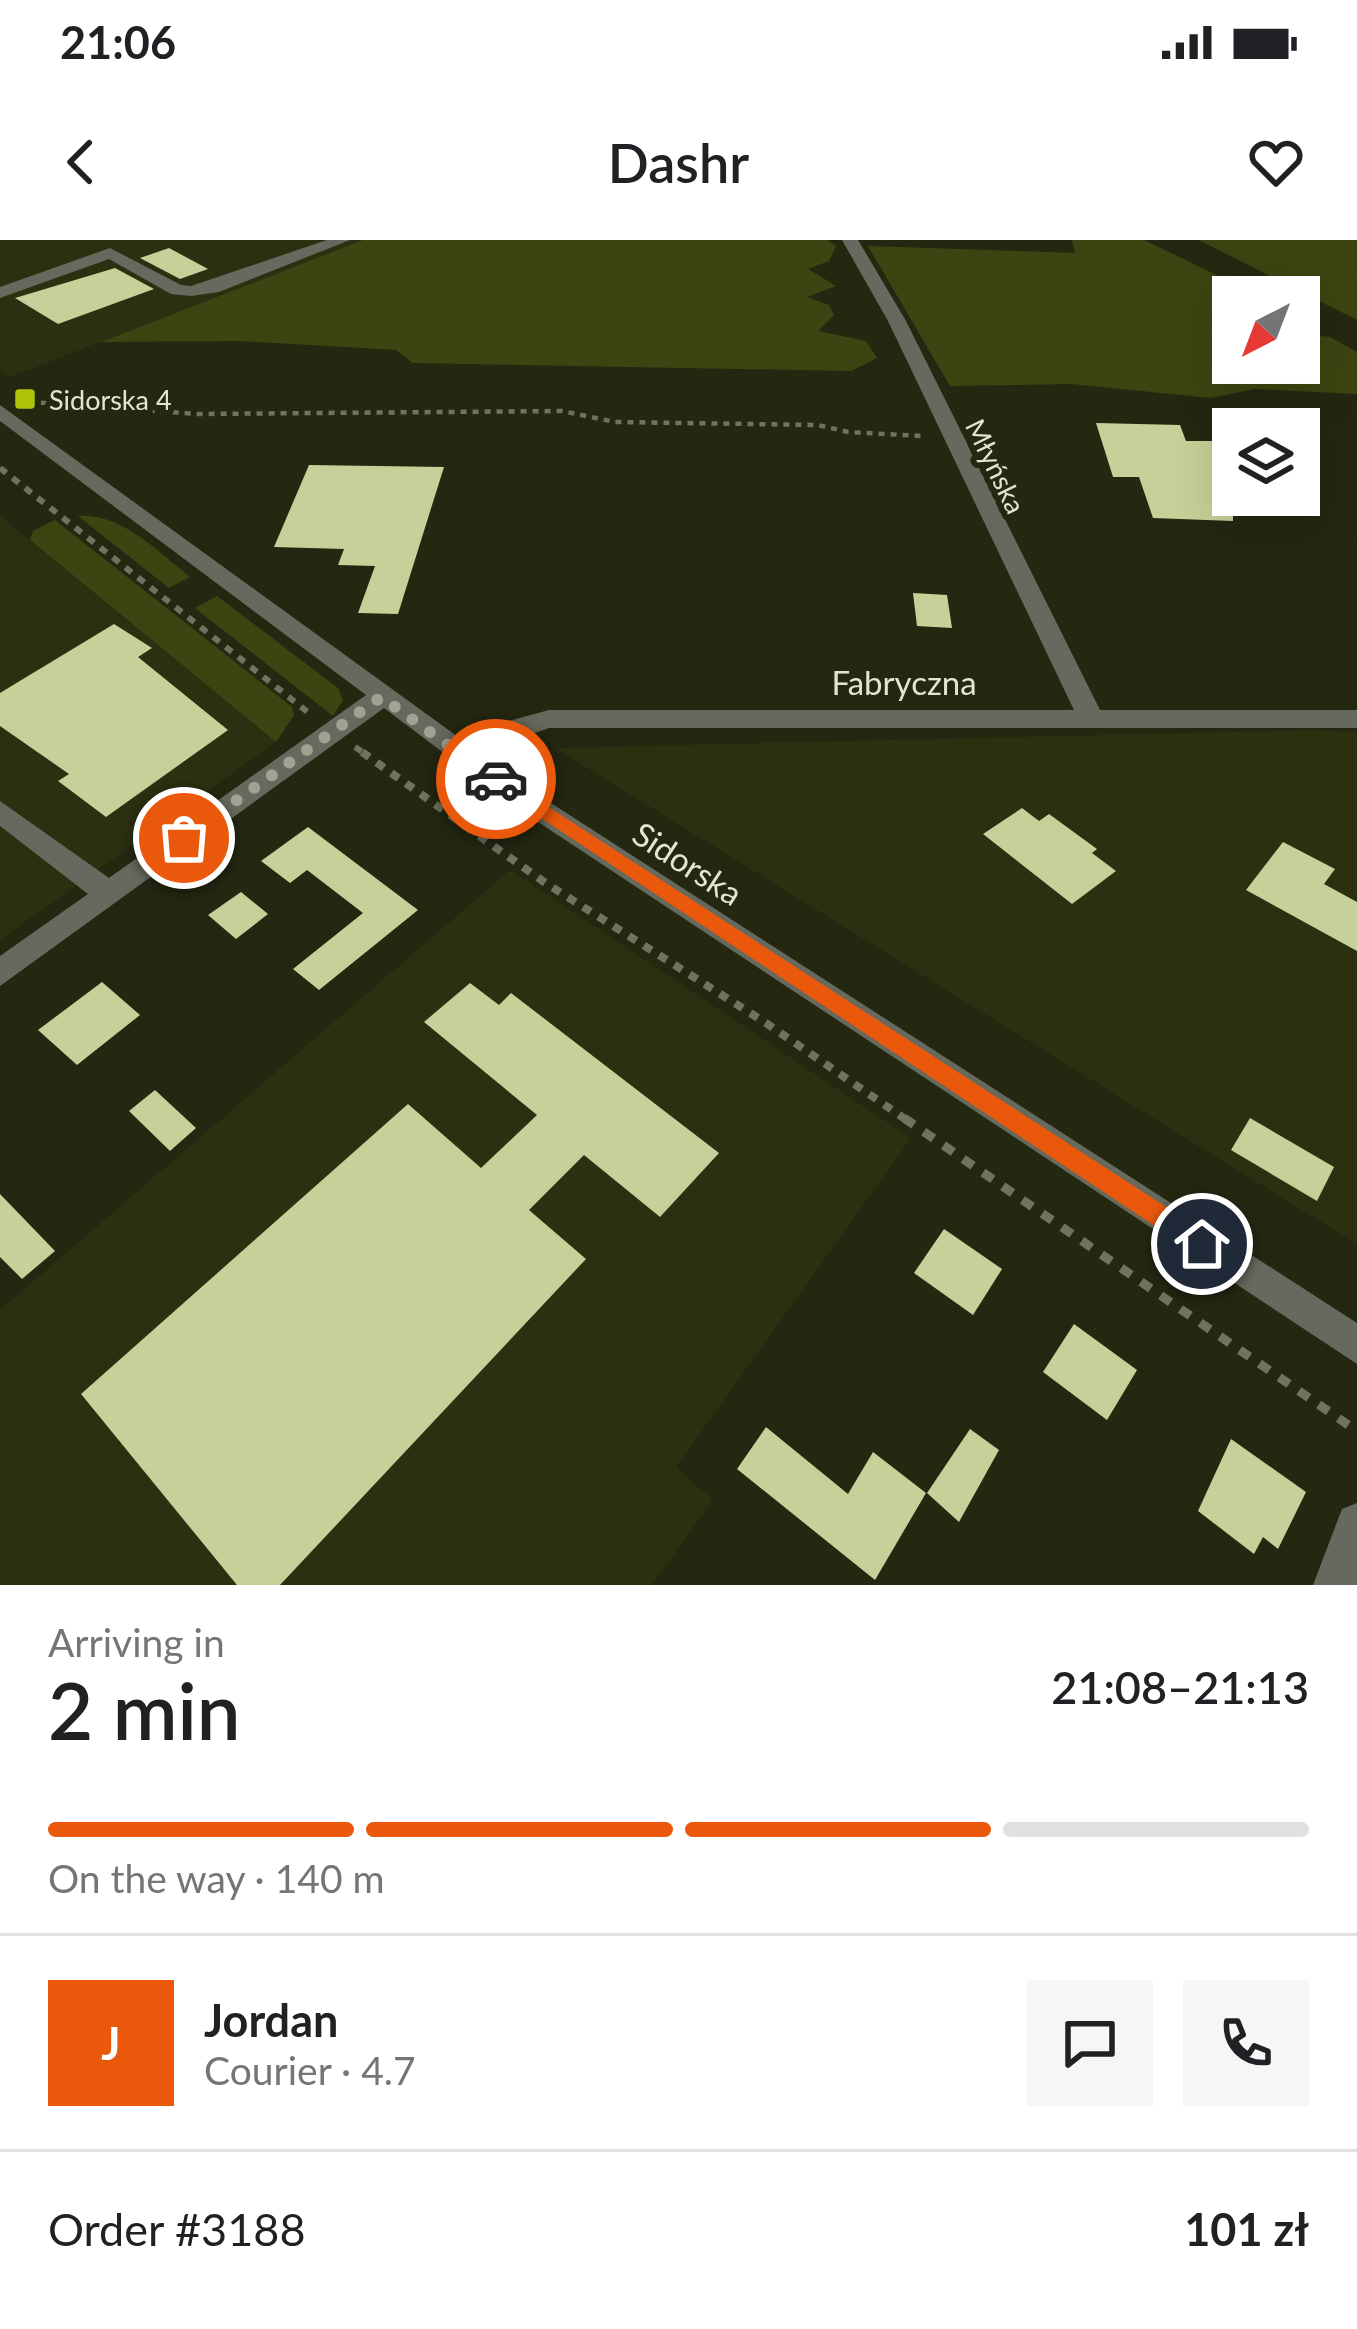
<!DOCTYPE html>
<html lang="en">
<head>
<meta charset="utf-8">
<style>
  :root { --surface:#fff; --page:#f6f6f6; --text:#202124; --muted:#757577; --line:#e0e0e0; --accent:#ea580c }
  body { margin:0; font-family:Lato,sans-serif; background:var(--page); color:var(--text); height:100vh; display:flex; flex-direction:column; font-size:45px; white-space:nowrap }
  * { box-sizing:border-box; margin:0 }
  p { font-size:39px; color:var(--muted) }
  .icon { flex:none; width:66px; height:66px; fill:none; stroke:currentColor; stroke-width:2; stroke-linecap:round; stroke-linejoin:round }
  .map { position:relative; height:1345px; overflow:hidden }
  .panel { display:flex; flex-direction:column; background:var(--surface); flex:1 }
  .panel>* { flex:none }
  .needle { width:78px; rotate:222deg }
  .tools { position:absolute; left:1212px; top:36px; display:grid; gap:24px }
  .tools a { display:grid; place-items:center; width:108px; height:108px; border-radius:0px; background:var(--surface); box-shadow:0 12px 48px #0002; font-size:60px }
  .pin { position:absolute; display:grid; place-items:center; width:102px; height:102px; color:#fff; margin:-51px; border:6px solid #fff; border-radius:50%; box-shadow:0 3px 12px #0007 }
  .courier { position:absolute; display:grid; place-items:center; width:120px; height:120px; margin:-60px; border:9px solid #ea580c; border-radius:50%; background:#fff; color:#222; box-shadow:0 3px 15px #0007 }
  .head em { font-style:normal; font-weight:600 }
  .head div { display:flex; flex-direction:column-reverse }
  .head { display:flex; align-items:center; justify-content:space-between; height:204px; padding:0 48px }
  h1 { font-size:78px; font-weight:600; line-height:90px }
  .bar { display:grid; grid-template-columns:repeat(4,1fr); gap:18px 12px; align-content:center; height:144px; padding:0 48px }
  .bar i { height:15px; border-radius:9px; background:var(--line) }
  .bar .on { background:var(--accent) }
  .bar p { grid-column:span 4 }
  .line { display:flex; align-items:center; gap:30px; padding:0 48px; border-top:3px solid var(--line) }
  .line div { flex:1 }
  .round { display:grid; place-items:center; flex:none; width:126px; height:126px; border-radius:0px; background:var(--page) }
  .status { display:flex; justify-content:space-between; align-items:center; height:84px; padding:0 60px; background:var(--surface); direction:ltr }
  .status svg { height:33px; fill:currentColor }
  header { display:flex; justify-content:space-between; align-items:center; height:156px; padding:0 48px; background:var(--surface); font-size:54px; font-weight:600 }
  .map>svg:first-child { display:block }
  .built { fill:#2b3011 }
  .green { fill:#3c4511 }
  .building { fill:#c5d198 }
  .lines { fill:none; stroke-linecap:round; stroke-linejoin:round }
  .path-far3 { stroke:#6f7360; stroke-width:4.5; stroke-dasharray:6 6; stroke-linecap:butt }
  .path-far2 { stroke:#6f7360; stroke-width:6; stroke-dasharray:8 8; stroke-linecap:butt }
  .path-far1 { stroke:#6f7360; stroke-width:8; stroke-dasharray:9 9; stroke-linecap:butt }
  .path { stroke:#6f7360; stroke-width:9; stroke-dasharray:12 12; stroke-linecap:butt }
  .minor { fill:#66695d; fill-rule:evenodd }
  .route { fill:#ea580c }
  .done { stroke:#9fa391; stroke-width:12; stroke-dasharray:0 21.6 }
  .poi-dot { fill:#aec509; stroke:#242811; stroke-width:4.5 }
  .labels { text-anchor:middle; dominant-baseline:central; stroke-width:12; stroke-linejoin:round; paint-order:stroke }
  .far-poi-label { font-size:27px; fill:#e1e5d6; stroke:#242811; text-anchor:start }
  .far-street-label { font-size:27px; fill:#e1e5d6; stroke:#242811 }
  .street-label { font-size:33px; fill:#e1e5d6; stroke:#242811 }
</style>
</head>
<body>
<div class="status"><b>21:06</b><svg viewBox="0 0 49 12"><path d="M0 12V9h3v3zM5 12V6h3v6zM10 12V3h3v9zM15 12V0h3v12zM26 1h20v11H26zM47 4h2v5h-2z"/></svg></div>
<header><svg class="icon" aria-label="back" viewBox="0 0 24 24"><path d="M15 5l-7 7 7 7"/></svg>Dashr<svg class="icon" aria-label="heart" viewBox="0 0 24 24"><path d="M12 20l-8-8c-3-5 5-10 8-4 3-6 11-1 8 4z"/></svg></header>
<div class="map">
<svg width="1357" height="1345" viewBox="0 0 1357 1345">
  <rect width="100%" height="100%" fill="#242811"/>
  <g class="built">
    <polygon points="0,0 363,0 10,137 0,131"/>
    <polygon points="0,276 276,502 0,700"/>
    <polygon points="1315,490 1357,492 1357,1004 555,508"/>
    <polygon points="510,630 911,898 676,1227 713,1260 652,1345 0,1345 0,1070"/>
  </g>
  <g class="green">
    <polygon points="363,0 827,0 836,6 829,21 808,29 836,46 807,57 829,65 834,75 818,91 866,101 877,118 851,131 413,123 396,110 240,101 101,102"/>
    <polygon points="1072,0 1144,0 1260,56 1233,57 1233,123 1299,123 1299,94 1330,97 1357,112 1357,154 1255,149 1211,158 1072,144 950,146 868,6 1075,13"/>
    <polygon points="1199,0 1357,0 1357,80"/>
    <path d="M 78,276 C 122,273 157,311 190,337 L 169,348 Z"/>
    <polygon points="55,280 292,467 294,475 276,502 30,300 33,291"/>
    <polygon points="217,356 338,448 343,460 333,476 195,368"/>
  </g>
  <g class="building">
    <polygon points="169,8 208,29 180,39 140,18"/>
    <polygon points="115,28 154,49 58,84 15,58"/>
    <polygon points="1096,183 1180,185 1186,201 1233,201 1233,281 1153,278 1139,237 1113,237"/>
    <polygon points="309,225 444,227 398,374 358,373 375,326 338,325 344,309 274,307"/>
    <polygon points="913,353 947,355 952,388 917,386"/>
    <polygon points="114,384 152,408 138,417 228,490 106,577 58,541 69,534 0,486 0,453"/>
    <polygon points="1022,568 1039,581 1049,574 1097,609 1092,613 1116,631 1072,664 983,594"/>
    <polygon points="308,587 418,670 319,750 293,729 363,673 307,630 290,643 261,621"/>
    <polygon points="1283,602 1335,629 1324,644 1357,662 1357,711 1246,650"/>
    <polygon points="241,652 268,674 236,699 208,675"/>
    <polygon points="102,742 140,775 77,825 38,790"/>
    <polygon points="470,743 499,765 511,753 719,913 660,977 584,915 529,970 586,1019 280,1345 237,1345 81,1154 408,864 481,928 537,875 424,782"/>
    <polygon points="155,850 196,888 170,911 129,871"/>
    <polygon points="1250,878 1334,927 1317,961 1231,910"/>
    <polygon points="0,954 55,1011 22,1039 0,1017"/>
    <polygon points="944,989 1002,1029 973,1075 914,1033"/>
    <polygon points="1074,1084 1137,1130 1107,1180 1043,1132"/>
    <polygon points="766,1187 848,1254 873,1212 926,1253 875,1340 737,1229"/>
    <polygon points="970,1189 999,1210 959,1282 927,1253"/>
    <polygon points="1231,1199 1306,1252 1278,1309 1263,1297 1254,1314 1198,1271"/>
  </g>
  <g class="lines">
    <polyline class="path-far3" points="29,162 198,174 562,171 615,182 818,185 848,192 922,196"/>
    <g class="path-far2">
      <polyline points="0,228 309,473"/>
      <polyline points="355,507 367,515"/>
    </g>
    <polyline class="path-far1" points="362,512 544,642 766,783 908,881"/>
    <polyline class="path" points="904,878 1357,1191"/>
    <g class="minor">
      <polygon points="327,0 350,0 219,52 191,56 171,54 109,19 0,58 0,47 110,8 181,45 191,46"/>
      <polygon points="842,0 858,0 906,81 1100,470 1357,470 1357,488 549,488 480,512 537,554 1357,1083 1357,1124 517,568 384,468 0,746 0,716 88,654 0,586 0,561 109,638 366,455 0,181 0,165 461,499 487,487 549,470 1074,470 888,81"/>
      <polygon points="1357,1263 1357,1345 1313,1345 1342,1269"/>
    </g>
  </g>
  <polygon class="route" points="496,533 1211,996 1211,1012 1194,1012 490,544 488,539"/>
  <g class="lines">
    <polyline class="done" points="184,598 381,457 496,539"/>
  </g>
  <rect class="poi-dot" x="13" y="147" width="24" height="24" rx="6"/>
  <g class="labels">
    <g class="far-poi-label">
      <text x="49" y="159">Sidorska 4</text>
    </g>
    <g class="far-street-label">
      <text transform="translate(996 226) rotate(64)">Młyńska</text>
    </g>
    <g class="street-label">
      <text x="904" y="442">Fabryczna</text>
      <text transform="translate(688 623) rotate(33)">Sidorska</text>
    </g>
  </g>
</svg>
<div class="tools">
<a><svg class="needle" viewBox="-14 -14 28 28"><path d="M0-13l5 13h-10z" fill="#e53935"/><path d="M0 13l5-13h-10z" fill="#757577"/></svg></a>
<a><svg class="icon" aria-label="layers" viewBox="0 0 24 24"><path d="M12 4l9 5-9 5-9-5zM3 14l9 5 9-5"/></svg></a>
</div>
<div class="pin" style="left:184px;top:598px;background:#ea580c"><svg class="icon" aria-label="bag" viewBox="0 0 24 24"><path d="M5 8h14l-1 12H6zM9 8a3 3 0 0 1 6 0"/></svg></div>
<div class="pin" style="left:1202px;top:1004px;background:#1f2937"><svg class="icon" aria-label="home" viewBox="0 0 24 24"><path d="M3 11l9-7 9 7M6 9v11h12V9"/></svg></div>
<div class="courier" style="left:496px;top:539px"><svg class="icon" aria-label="car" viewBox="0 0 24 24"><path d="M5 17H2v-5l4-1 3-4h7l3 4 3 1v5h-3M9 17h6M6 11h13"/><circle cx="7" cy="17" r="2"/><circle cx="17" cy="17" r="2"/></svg></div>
</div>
<section class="panel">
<div class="head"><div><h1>2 min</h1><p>Arriving in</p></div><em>21:08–21:13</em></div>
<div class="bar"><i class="on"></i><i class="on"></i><i class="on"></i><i></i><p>On the way · 140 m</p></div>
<div class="line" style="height:216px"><b class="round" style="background:var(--accent);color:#fff">J</b><div><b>Jordan</b><p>Courier · 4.7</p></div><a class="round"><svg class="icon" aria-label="chat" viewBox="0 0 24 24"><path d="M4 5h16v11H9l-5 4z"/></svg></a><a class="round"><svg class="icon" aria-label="phone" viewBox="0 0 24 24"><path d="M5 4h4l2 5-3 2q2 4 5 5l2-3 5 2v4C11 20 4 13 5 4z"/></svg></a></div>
<div class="line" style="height:156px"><div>Order #3188</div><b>101 zł</b></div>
</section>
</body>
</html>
